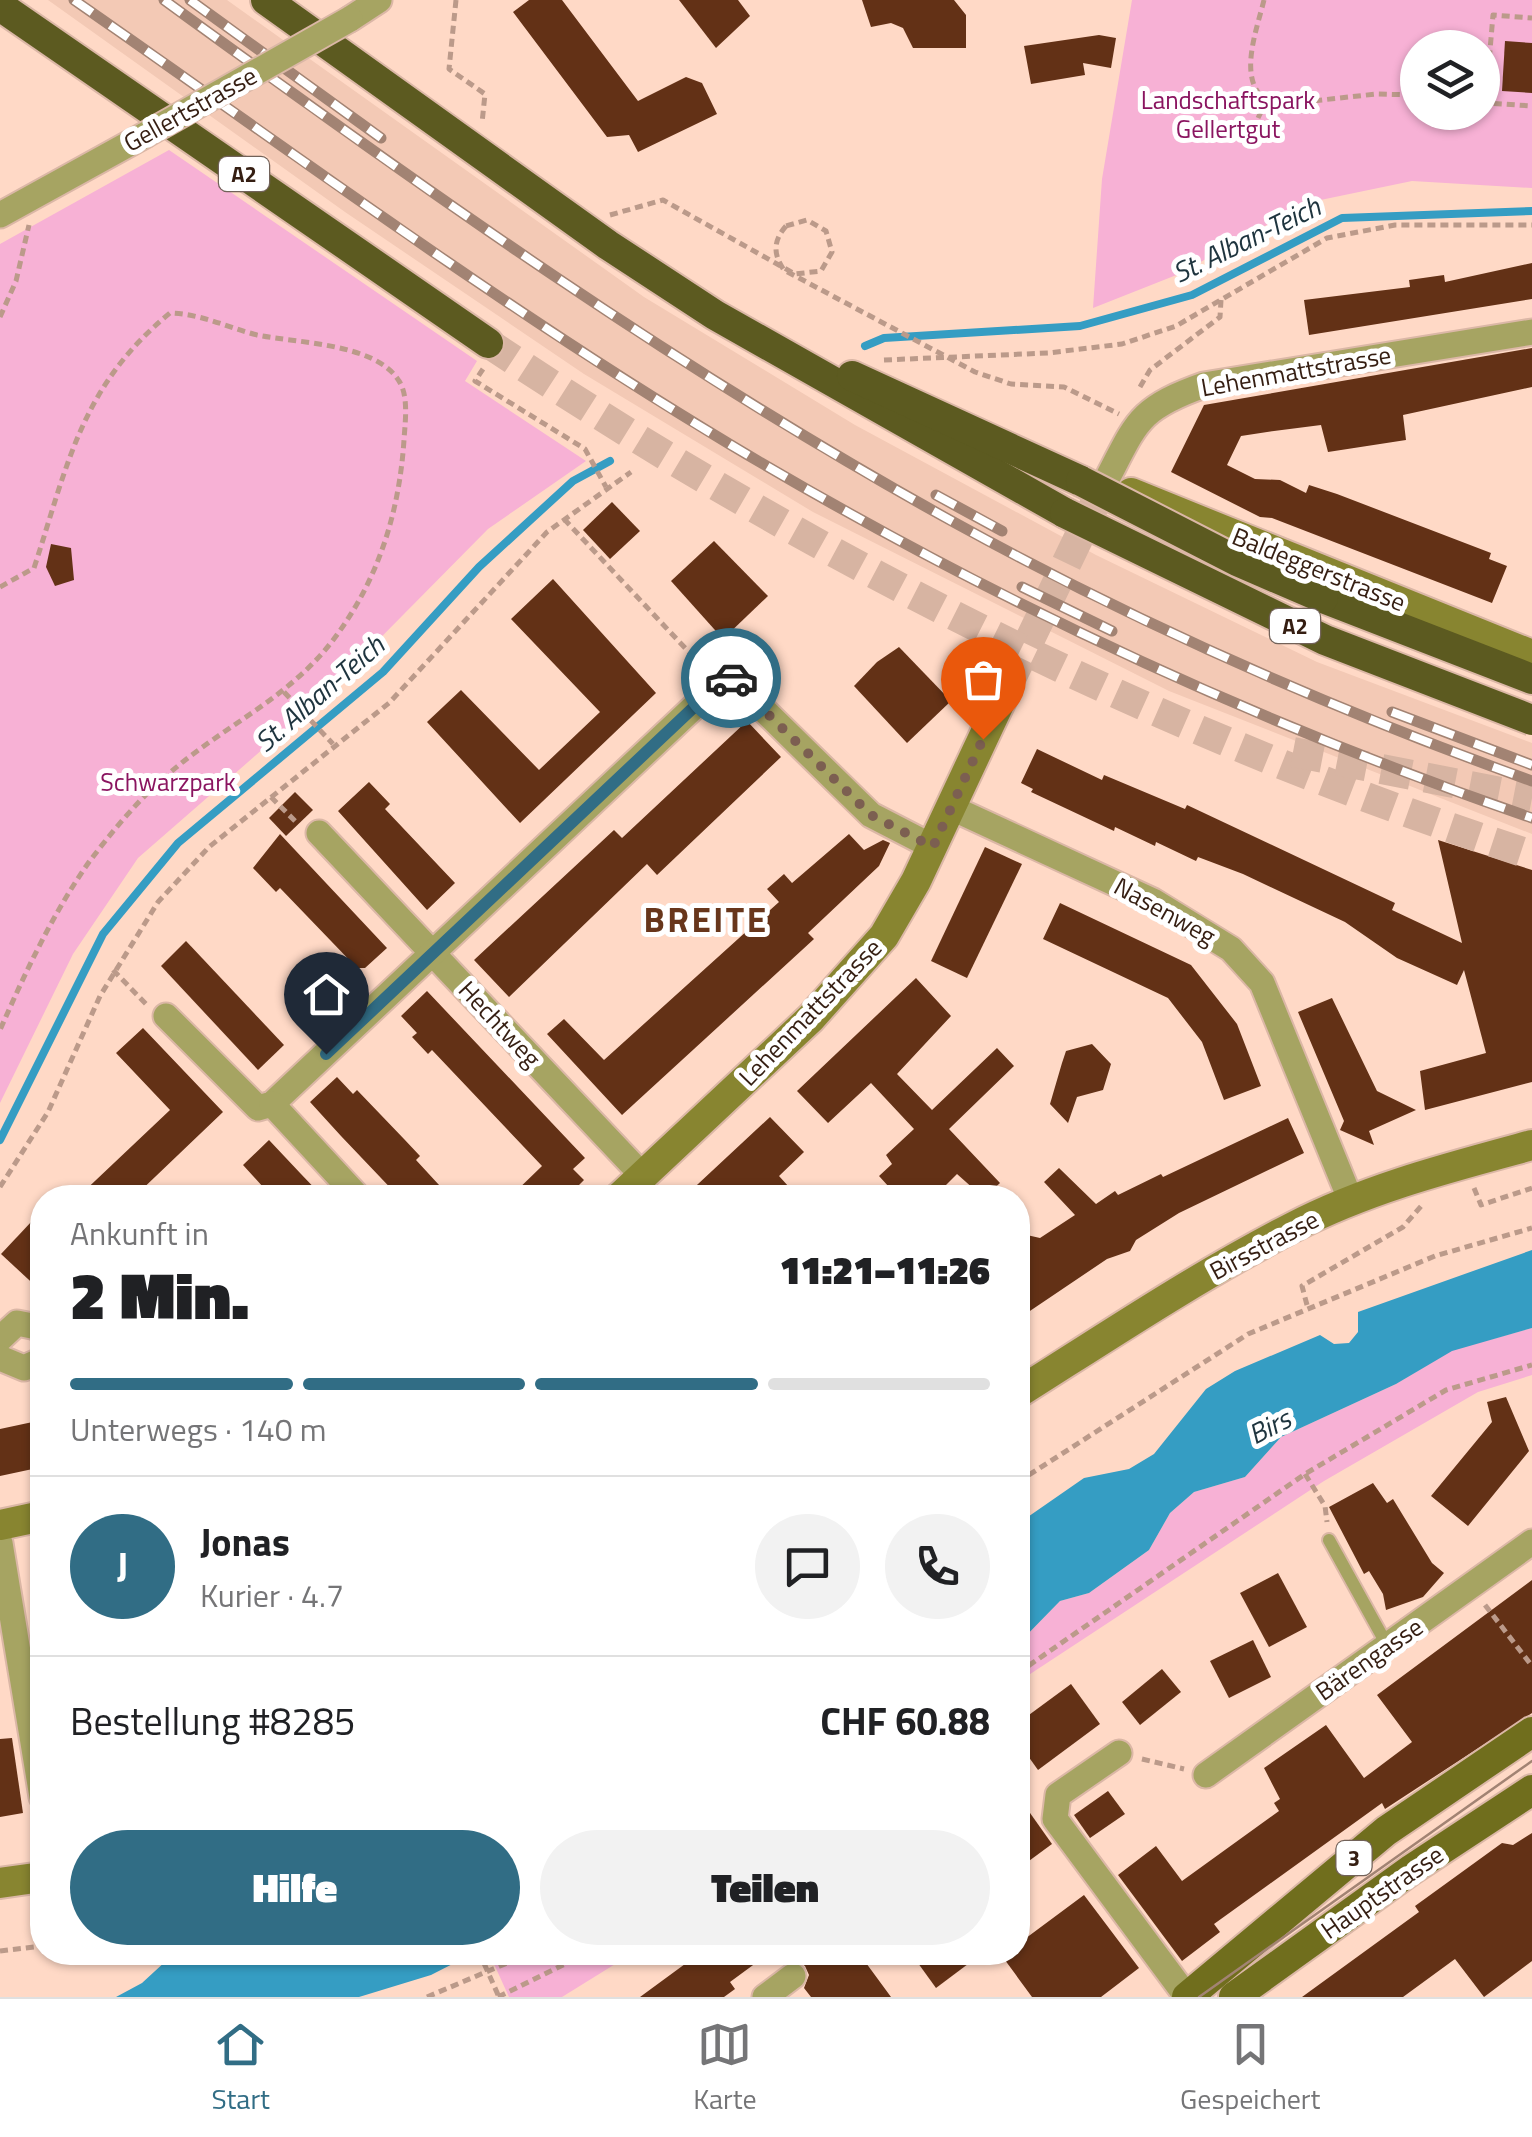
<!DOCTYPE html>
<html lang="de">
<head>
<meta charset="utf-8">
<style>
  :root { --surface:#fff; --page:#f2f2f2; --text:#202124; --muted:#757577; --line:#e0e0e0; --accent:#316d85 }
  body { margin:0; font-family:"Titillium Web",sans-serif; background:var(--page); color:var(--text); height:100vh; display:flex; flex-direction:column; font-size:38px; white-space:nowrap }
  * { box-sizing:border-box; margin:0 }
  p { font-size:32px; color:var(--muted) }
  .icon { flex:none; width:55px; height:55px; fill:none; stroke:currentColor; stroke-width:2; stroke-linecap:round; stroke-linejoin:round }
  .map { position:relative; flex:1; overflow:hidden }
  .side { position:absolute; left:30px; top:1185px; width:1000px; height:780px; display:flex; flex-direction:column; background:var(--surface); border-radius:40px; box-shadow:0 2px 8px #0004 }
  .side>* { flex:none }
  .controls { position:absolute; left:1400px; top:30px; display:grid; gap:20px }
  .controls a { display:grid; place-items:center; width:100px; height:100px; border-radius:50%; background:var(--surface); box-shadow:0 2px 8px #0004; font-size:50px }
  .pin { position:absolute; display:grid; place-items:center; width:85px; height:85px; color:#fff; margin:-102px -42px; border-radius:50% 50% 50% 0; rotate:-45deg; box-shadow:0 0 10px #0007 }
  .pin .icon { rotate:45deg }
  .courier { position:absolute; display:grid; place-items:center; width:100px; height:100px; margin:-50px; border:8px solid #316d85; border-radius:50%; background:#fff; color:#222; box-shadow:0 2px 12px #0007 }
  .summary em { font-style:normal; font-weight:800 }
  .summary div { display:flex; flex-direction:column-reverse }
  .summary { display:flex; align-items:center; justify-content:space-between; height:170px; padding:0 40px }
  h1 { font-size:65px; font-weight:800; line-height:75px }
  .bar { display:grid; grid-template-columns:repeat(4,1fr); gap:15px 10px; align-content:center; height:120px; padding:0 40px }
  .bar i { height:12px; border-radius:8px; background:var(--line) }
  .bar .on { background:var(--accent) }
  .bar p { grid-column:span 4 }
  .line { display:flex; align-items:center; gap:25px; padding:0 40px; border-top:2px solid var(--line) }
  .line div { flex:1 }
  .round { display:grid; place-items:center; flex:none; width:105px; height:105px; border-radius:52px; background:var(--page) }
  .cta { display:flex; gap:20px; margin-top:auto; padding:20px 40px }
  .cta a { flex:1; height:115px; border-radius:60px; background:var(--accent); color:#fff; font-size:40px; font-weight:800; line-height:115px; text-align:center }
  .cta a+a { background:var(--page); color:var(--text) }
  .tab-bar { display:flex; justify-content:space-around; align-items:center; height:140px; border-top:2px solid var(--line); background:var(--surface); font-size:28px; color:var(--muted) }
  .tab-bar a { display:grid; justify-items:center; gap:5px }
  .tab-bar .on { color:var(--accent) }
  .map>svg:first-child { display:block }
  .built { fill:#f3c9b5 }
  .green { fill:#f7b1d5; fill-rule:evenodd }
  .water { fill:#359dc3 }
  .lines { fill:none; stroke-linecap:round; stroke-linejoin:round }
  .stream { stroke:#359dc3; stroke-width:8 }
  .building { fill:#633116 }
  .secondary-tunnel { stroke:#d7b4a2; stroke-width:30; stroke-dasharray:30 15; stroke-linecap:butt }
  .highway-tunnel { stroke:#d7b4a2; stroke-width:30; stroke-dasharray:30 15; stroke-linecap:butt }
  .lane-casing { stroke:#dbb7a6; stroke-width:16 }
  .street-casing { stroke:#dbb7a6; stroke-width:29 }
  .secondary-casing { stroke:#dbb7a6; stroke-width:34 }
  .primary-casing { stroke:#dbb7a6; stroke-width:34 }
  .highway-casing { stroke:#dbb7a6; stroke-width:34 }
  .path { stroke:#bb9a8a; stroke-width:5; stroke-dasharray:8 5; stroke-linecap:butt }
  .lane { stroke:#a6a462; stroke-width:12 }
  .street { stroke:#a6a462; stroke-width:25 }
  .secondary { stroke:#888530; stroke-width:30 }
  .primary { stroke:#706e1d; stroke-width:30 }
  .highway { stroke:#5c5a20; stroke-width:30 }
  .tram { stroke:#a28373; stroke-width:2.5 }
  .rail-casing { stroke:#a28373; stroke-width:11 }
  .rail { stroke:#fff; stroke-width:8; stroke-dasharray:22; stroke-linecap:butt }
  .street-bridge-casing { stroke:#dbb7a6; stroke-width:29; stroke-linecap:butt }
  .highway-bridge-casing { stroke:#dbb7a6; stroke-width:34; stroke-linecap:butt }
  .path-bridge { stroke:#bb9a8a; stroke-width:5; stroke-dasharray:8 5; stroke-linecap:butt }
  .street-bridge { stroke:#a6a462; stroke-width:25 }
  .highway-bridge { stroke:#5c5a20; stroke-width:30 }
  .done { stroke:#7c5f51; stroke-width:10; stroke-dasharray:0 18 }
  .route { stroke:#316d85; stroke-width:12 }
  .labels { text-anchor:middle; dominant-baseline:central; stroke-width:10; stroke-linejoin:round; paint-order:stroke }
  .shield { fill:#fff; stroke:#726259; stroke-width:2.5 }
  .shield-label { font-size:22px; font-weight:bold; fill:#351e12 }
  .park-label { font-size:25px; fill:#8a1560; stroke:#fff }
  .street-label { font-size:25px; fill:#351e12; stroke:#fff }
  .water-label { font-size:28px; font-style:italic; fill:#1e343e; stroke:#fff }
  .district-label { font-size:35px; font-weight:bold; letter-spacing:2.5px; fill:#68361b; stroke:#fff }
</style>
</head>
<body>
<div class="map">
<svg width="1532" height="1997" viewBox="0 0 1532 1997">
  <rect width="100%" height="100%" fill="#ffd9c6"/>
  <polygon class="built" points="48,0 227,0 644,297 855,425 1096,555 1317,662 1532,743 1532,834 1169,691 813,512 584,374 345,212"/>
  <g class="green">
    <path d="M 1132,0 L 1532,0 L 1532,188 L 1412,181 L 1306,203 L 1179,274 L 1093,308 L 1102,179 ZM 1418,48 L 1482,48 L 1482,112 L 1418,112 Z"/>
    <polygon points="169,150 477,361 465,381 586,461 488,529 318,701 138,858 73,954 0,1103 0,244"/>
    <polygon points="1532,1328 1532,1375 1478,1392 1324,1481 1018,1682 1018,1644 1060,1601 1089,1593 1149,1550 1170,1513 1194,1492 1245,1477 1281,1437 1396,1384 1452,1350"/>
    <polygon points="489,1953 633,1953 562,1997 509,1997"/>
  </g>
  <g class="water">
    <polygon points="1532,1250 1532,1328 1452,1351 1396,1384 1281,1437 1245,1477 1194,1492 1170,1513 1149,1550 1089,1593 1060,1601 1018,1644 1018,1524 1022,1521 1084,1478 1129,1469 1154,1454 1206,1389 1235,1371 1320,1335 1334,1344 1349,1343 1358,1332 1358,1312"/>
    <polygon points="218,1953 218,1952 474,1953 431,1975 359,1997 116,1997 142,1983 167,1960"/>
  </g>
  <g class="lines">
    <g class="stream">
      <polyline points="865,346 884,338 1080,326 1192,295 1342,218 1532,211"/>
      <polyline points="0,1140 103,934 178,843 383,672 479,567 573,481 610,461"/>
    </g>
  </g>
  <g class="building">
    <polygon points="529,0 562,0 638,101 686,77 702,83 717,114 638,152 629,135 607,137 513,12"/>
    <polygon points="679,0 738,0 750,16 716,48"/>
    <polygon points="862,0 954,0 966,15 966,48 913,48 903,28 891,23 871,27"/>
    <polygon points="1099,35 1116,38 1111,68 1083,63 1085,75 1031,84 1024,46"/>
    <polygon points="1505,41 1532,43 1532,93 1502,91"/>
    <polygon points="1532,263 1532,299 1309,335 1304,300 1410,287 1409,280 1444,275 1445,282"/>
    <polygon points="1532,348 1532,387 1403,415 1406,440 1328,452 1321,425 1274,431 1241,436 1227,465 1255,479 1280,480 1306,493 1309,485 1337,494 1491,553 1489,559 1507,566 1492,603 1272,518 1260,517 1171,472 1204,405"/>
    <polygon points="612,502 640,531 610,559 583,530"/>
    <polygon points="714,541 768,596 723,639 671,581"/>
    <polygon points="51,544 71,548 74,580 55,586 46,567"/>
    <polygon points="553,579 656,693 520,823 427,722 461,690 539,770 600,712 511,619"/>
    <polygon points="899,647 951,701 907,743 854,686 877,662"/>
    <polygon points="747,721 781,757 657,875 647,864 509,997 474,960 614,830 622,838"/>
    <polygon points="1037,749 1102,780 1104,775 1185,809 1187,805 1395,903 1392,910 1462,943 1438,840 1532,870 1532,1082 1425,1110 1420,1071 1486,1053 1464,970 1457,985 1397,958 1345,922 1243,874 1198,857 1196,861 1156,842 1155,846 1115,827 1114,831 1031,792 1033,789 1021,783"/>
    <polygon points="369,782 390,804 385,809 455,883 427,910 338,811"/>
    <polygon points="295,792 313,810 286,836 269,818"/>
    <polygon points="280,834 387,948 365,968 357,968 280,888 276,892 253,868"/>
    <polygon points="849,834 864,850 883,840 890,843 879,866 808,933 814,939 622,1115 547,1034 564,1019 604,1060 779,902 767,889 784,874 792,883"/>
    <polygon points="985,847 1022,864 967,978 931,961"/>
    <polygon points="1060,903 1191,965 1237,1024 1261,1086 1224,1100 1202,1042 1168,998 1043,939"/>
    <polygon points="186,941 284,1045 258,1070 161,966"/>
    <polygon points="916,978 951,1016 897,1074 932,1110 997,1048 1014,1066 949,1129 1000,1183 984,1198 957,1174 933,1198 899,1198 879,1176 892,1164 886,1155 914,1129 871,1083 828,1123 797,1091"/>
    <polygon points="427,991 585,1158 573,1169 584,1180 570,1194 562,1186 549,1198 509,1198 542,1166 432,1050 428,1054 412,1037 417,1033 401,1016"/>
    <polygon points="1332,998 1377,1091 1416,1110 1369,1131 1374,1145 1340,1130 1344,1121 1298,1012"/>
    <polygon points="143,1028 223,1112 133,1198 77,1198 170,1110 116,1053"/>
    <polygon points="1092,1044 1111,1064 1103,1090 1077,1097 1068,1123 1050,1104 1062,1063 1066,1051"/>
    <polygon points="337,1077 353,1094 357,1090 404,1139 420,1156 416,1160 451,1198 400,1198 341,1136 310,1102"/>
    <polygon points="770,1117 804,1152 779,1176 799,1198 683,1198"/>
    <polygon points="1288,1118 1304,1153 1179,1213 1136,1240 1130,1251 1107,1259 1018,1319 1018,1259 1030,1251 1018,1233 1040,1238 1075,1215 1044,1182 1059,1168 1096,1204 1115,1191 1118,1195 1161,1174 1163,1177"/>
    <polygon points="269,1140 301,1174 324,1198 273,1198 243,1165"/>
    <polygon points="32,1221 42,1230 42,1292 1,1254"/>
    <polygon points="1506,1397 1529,1451 1468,1526 1431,1496 1492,1422 1487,1402"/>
    <polygon points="42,1420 42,1467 0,1476 0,1429"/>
    <polygon points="1373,1483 1387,1503 1393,1499 1432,1563 1444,1573 1423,1597 1386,1610 1383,1594 1369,1571 1364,1574 1329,1507"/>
    <polygon points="1278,1573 1307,1627 1269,1647 1240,1593"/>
    <polygon points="1532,1580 1532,1713 1385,1809 1382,1803 1214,1924 1220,1932 1182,1961 1118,1875 1156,1846 1182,1881 1279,1811 1274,1803 1280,1799 1264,1768 1326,1725 1364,1778 1412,1742 1377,1695"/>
    <polygon points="1253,1640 1271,1677 1229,1698 1210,1661"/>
    <polygon points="1162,1669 1181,1692 1140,1725 1122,1702"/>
    <polygon points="1071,1684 1100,1724 1038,1770 1018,1742 1018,1723"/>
    <polygon points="12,1738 23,1813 0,1817 0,1739"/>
    <polygon points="1108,1791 1125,1814 1090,1838 1074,1815"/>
    <polygon points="1018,1796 1052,1844 1018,1869"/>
    <polygon points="1532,1833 1532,1961 1484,1997 1455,1959 1403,1997 1302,1997 1419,1912 1415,1906 1502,1843 1513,1845"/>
    <polygon points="1084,1895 1139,1968 1101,1997 1032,1997 1002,1956 1018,1952 1018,1944"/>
    <polygon points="676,1952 771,1952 730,1982 735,1989 724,1997 640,1997 685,1964"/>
    <polygon points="778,1952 858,1952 891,1997 811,1997 804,1988 809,1975 805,1966 798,1961 785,1962"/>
    <polygon points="910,1952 984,1952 936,1988"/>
  </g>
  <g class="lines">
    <polyline class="secondary-tunnel" points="1008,685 1105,483"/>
    <g class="highway-tunnel">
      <path d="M 488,343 C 812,558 1161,735 1532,855"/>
      <polyline points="1293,752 1532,798"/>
    </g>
    <g class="lane-casing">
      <polyline id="lane" points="1329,1540 1387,1645"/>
    </g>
    <g class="street-casing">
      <g id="street">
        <polyline points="350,19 379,0"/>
        <polyline points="0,215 145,135"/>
        <path d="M 1105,483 C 1137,422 1137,409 1204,385 L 1532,332"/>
        <polyline points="952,808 1153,901 1231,949 1262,983 1351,1201"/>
        <polyline points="319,833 643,1176"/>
        <polyline points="166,1016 258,1108 272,1104 728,675 871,815 933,847"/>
        <polyline points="272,1104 359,1198"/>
        <polyline points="0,1339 17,1323 37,1327 42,1333"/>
        <polyline points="0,1358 24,1368 42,1360"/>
        <polyline points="0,1543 42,1797"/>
        <polyline points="1119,1753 1058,1795 1055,1819 1187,1997"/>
        <polyline points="1206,1775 1532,1542"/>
        <polyline points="765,1997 793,1976"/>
      </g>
    </g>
    <g class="secondary-casing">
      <g id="secondary">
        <polyline points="1131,493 1532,655"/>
        <polyline points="619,1198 811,1018 884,936 916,881 1008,685"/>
        <path d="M 1018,1393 C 1108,1336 1198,1276 1293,1227 C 1368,1188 1451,1167 1532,1145"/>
        <polyline points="0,1525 42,1516"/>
        <polyline points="0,1883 42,1877"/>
      </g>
    </g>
    <g class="primary-casing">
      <g id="primary">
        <polyline points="1187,1997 1386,1831 1532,1732"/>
        <polyline points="1234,1997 1412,1869 1532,1790"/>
      </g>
    </g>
    <g class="highway-casing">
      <g id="highway">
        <polyline points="266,0 608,245 715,315 1065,513"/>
        <polyline points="0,6 488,343"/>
        <polyline points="852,376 1081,481"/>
        <polyline points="1323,598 1532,679"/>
      </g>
    </g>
    <g class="path">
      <polyline points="456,0 449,69 485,94 482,123"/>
      <path d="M 1264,0 C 1256,33 1233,90 1276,105 L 1376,94 L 1418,95"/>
      <polyline points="1484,97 1488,103 1532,106"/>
      <polyline points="1486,97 1493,15 1532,18"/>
      <polyline points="1258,118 1266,102"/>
      <path d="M 786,226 C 773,241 773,254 784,270 L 975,372 L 1011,384 L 1064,387 L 1119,414"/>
      <polyline points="0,317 16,281 29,225"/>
      <polyline points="884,360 1048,353 1122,344 1176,326 1327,238 1395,225 1532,225"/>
      <polyline points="483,369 475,381 585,449 606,487"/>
      <polyline points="1140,387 1150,370 1220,317 1221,300"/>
      <polyline points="564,519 702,666"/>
      <path d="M 0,587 L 34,568 C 68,464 81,386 170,313 C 202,314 226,327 257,335 C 296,343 376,343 399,381 C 409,396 405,423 404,440 C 399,515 377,584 330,644 C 285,701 218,729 165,777 C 138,800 110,834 89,862 C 53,913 25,973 0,1030"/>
      <polyline points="284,692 333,744"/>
      <polyline points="271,797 297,823"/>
      <polyline points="113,970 146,1004"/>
      <polyline points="0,1187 48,1112 100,996 158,902 209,847 389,703 547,532 631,472"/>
      <polyline points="1474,1188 1481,1205 1532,1188"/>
      <polyline points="1307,1305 1302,1286 1403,1227 1422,1205"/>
      <polyline points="1305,1474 1325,1506 1327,1522"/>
      <polyline points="1018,1482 1248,1334 1435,1256 1532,1228"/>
      <polyline points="1485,1605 1532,1666"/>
      <polyline points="1018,1673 1305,1474 1446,1390 1532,1365"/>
      <polyline points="1142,1759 1184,1769"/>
      <polyline points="0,1951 42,1946"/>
      <polyline points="427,1997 533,1952"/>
      <polyline points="498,1997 589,1952"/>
    </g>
    <use href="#lane" class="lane"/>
    <use href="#street" class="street"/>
    <use href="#secondary" class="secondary"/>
    <use href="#primary" class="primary"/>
    <use href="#highway" class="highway"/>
    <polyline class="tram" points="1199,1997 1532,1761"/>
    <g class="rail-casing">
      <g id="rail">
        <path d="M 74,0 C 291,151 504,309 731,445 C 984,596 1253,722 1532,818"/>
        <path d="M 164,0 C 421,187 680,372 959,525 C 1143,626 1335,710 1532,781"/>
        <polyline points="190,0 381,138"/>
        <polyline points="936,495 1002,531"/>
        <polyline points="1022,587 1112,631"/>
        <polyline points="1392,712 1532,765"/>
      </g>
    </g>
    <use href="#rail" class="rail"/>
    <g class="street-bridge-casing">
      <polyline id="street-bridge" points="145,135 350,19"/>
    </g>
    <g class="highway-bridge-casing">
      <g id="highway-bridge">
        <polyline points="1081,481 1237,561 1323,598"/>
        <polyline points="1065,513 1325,640 1532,720"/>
      </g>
    </g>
    <g class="path-bridge">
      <polyline points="610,215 663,200 795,274 821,271 832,252 826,231 807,220 786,226"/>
      <polyline points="479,1952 499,1997"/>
    </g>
    <use href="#street-bridge" class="street-bridge"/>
    <use href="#highway-bridge" class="highway-bridge"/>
  </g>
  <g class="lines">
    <polyline class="done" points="731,678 871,815 933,847 983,739"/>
    <polyline class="route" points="326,1054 728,675 731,678"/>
  </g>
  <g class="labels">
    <g class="shield">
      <rect x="219" y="157" width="50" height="34" rx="8"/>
      <rect x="1270" y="609" width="50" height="34" rx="8"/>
      <rect x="1336.5" y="1841" width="35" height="34" rx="8"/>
    </g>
    <g class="shield-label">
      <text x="244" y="174">A2</text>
      <text x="1295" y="626">A2</text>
      <text x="1354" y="1858">3</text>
    </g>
    <g class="park-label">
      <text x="1228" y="100">Landschaftspark<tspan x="1228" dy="29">Gellertgut</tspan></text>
      <text x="168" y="782">Schwarzpark</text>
    </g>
    <g class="street-label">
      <text transform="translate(190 109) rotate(-29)">Gellertstrasse</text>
      <text transform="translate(1296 371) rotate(-10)">Lehenmattstrasse</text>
      <text transform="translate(1319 569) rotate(22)">Baldeggerstrasse</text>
      <text transform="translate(1165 911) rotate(29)">Nasenweg</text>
      <text transform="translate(810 1012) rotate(-46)">Lehenmattstrasse</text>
      <text transform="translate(500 1024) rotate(47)">Hechtweg</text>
      <text transform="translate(1264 1245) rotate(-28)">Birsstrasse</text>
      <text transform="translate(1369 1659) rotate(-35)">Bärengasse</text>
      <text transform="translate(1382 1892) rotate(-35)">Hauptstrasse</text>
    </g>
    <g class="water-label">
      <text transform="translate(1246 239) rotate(-26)">St. Alban-Teich</text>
      <text transform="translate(319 693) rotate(-41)">St. Alban-Teich</text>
      <text transform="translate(1269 1426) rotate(-27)">Birs</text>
    </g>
    <g class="district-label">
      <text x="706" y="919">BREITE</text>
    </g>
  </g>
</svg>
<div class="controls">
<a><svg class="icon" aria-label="layers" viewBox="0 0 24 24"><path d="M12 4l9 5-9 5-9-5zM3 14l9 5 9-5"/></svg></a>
</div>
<div class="pin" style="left:983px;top:739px;background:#ea580c"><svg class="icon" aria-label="bag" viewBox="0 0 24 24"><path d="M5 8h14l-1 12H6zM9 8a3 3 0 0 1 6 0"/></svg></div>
<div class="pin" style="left:326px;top:1054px;background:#1f2937"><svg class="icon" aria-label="home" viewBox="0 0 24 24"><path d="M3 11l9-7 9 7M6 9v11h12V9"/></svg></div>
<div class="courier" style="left:731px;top:678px"><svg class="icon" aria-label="car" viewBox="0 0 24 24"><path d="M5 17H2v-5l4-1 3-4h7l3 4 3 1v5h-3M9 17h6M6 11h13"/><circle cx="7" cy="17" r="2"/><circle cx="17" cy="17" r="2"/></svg></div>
<section class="side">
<div class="summary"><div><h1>2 Min.</h1><p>Ankunft in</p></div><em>11:21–11:26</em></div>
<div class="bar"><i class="on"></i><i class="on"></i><i class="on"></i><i></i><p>Unterwegs · 140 m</p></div>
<div class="line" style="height:180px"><b class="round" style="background:var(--accent);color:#fff">J</b><div><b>Jonas</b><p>Kurier · 4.7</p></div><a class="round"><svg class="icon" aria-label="chat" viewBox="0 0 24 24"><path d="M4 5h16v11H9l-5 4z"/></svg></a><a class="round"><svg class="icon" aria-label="phone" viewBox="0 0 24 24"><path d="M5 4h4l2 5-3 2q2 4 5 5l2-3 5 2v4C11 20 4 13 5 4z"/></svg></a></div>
<div class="line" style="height:130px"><div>Bestellung #8285</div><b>CHF 60.88</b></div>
<div class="cta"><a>Hilfe</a><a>Teilen</a></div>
</section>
</div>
<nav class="tab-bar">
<a class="on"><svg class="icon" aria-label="home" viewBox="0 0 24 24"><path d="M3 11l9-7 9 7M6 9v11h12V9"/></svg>Start</a>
<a><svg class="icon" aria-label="map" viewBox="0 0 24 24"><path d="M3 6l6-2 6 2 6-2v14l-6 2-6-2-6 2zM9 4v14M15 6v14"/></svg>Karte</a>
<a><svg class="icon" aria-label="saved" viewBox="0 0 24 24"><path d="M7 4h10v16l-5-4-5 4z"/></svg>Gespeichert</a>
</nav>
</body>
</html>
